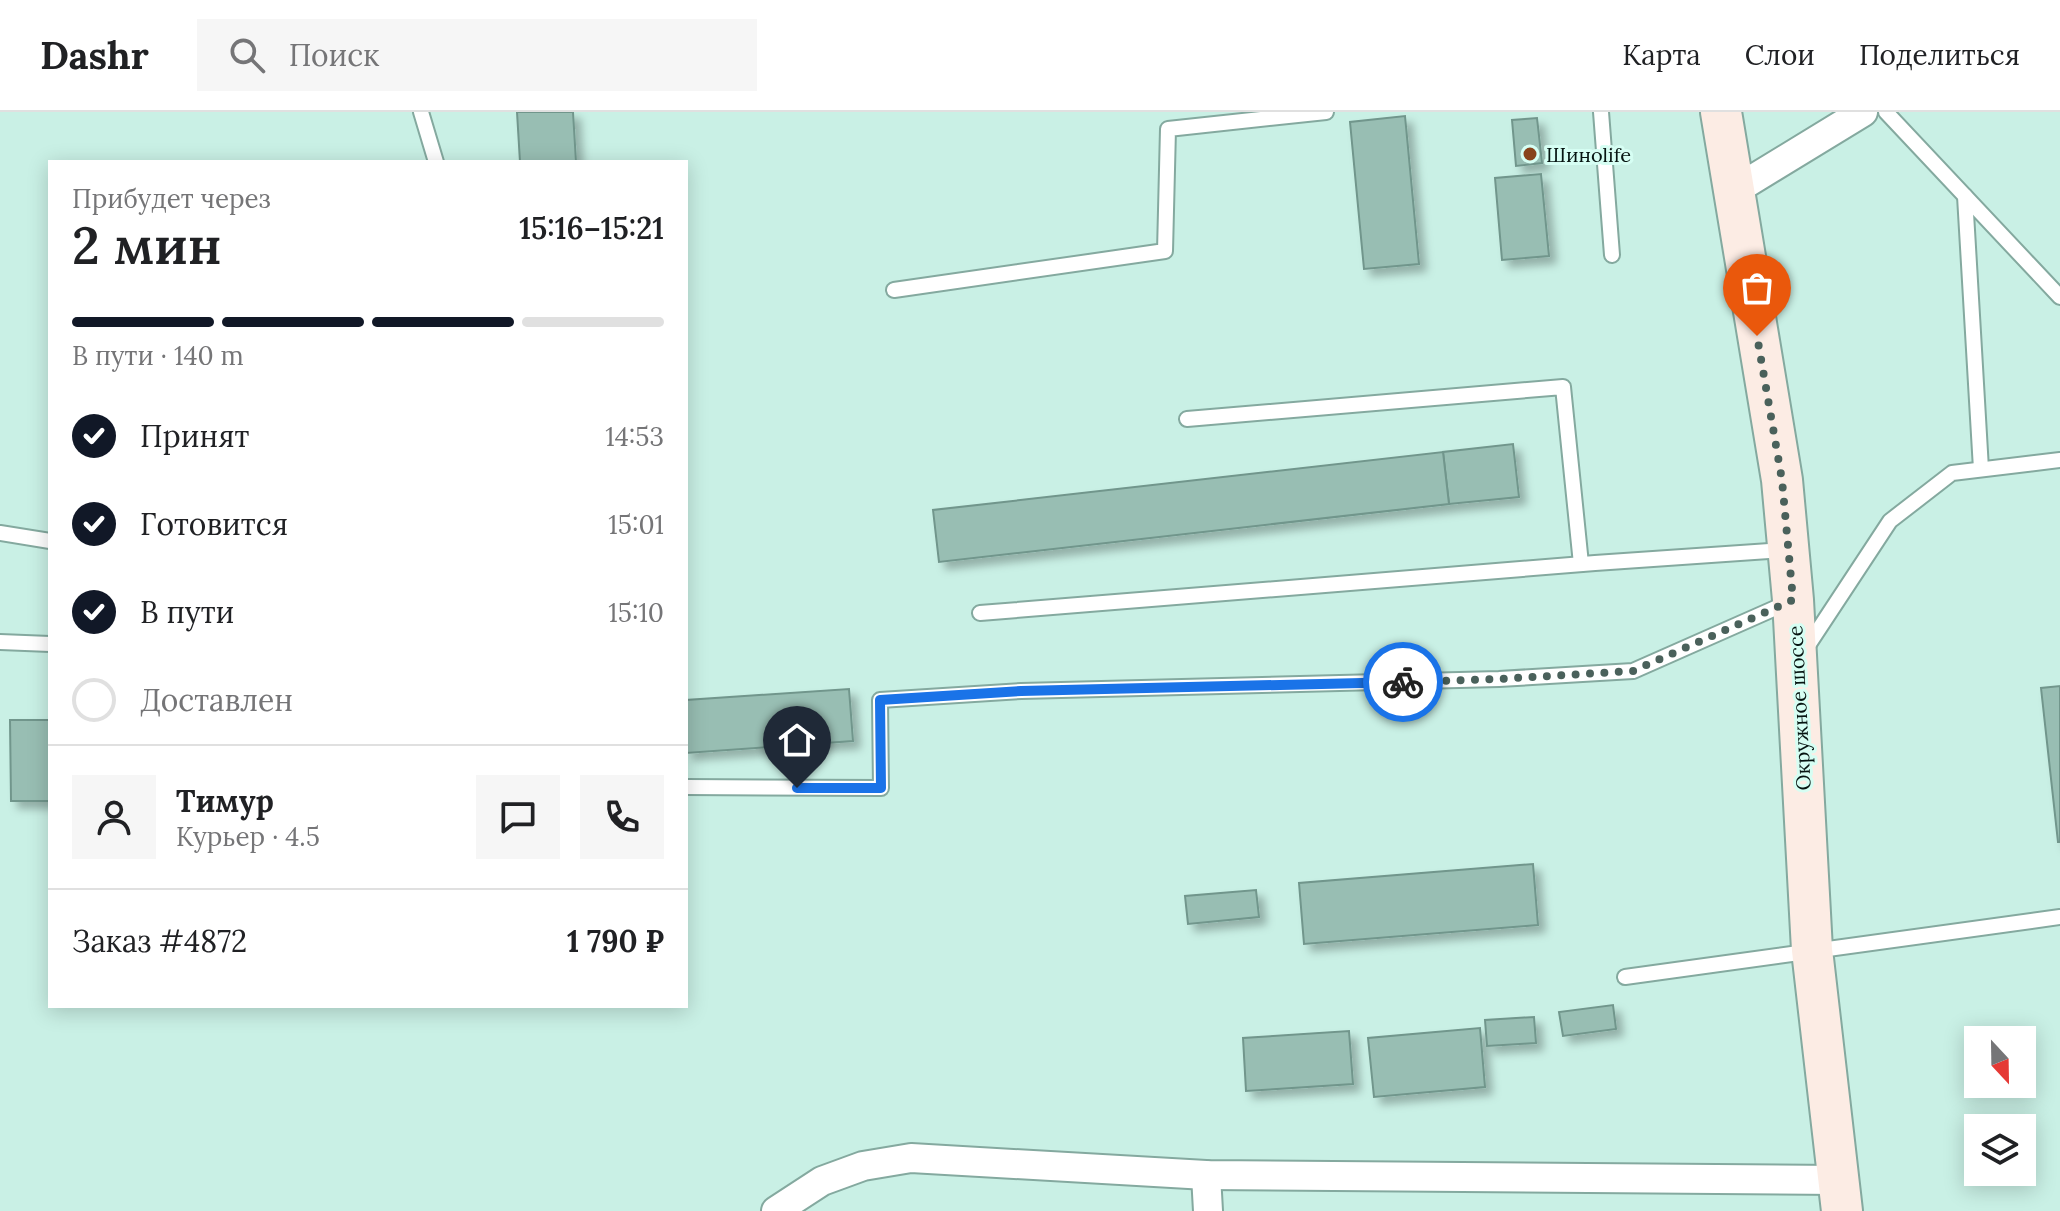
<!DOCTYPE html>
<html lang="ru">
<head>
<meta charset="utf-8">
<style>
  :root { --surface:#fff; --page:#f6f6f6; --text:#202124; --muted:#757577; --line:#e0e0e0; --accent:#111827 }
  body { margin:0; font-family:Lora,serif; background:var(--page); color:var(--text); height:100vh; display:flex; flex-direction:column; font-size:30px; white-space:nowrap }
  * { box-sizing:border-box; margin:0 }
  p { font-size:26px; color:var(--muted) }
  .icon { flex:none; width:44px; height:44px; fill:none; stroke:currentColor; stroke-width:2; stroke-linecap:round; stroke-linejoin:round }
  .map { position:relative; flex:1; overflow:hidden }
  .side { position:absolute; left:48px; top:48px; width:640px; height:848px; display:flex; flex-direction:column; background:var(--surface); border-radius:0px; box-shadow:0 4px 20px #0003 }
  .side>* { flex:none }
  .needle { width:52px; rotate:158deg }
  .buttons { position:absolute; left:1964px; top:914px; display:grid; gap:16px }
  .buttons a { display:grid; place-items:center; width:72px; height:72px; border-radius:0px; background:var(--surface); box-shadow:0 4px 20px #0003; font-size:40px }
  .pin { position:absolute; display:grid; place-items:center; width:68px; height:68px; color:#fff; margin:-82px -34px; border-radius:50% 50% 50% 0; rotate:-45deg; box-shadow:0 0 8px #0007 }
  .pin .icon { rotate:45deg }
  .courier { position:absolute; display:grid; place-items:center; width:80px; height:80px; margin:-40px; border:6px solid #1a73e8; border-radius:50%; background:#fff; color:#222; box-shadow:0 2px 10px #0007 }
  .head em { font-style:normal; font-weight:600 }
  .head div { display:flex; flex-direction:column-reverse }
  .head { display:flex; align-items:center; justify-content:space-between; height:136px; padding:0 24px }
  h1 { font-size:52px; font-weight:600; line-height:60px }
  .bar { display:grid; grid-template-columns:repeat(4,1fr); gap:12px 8px; align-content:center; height:96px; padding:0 24px }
  .bar i { height:10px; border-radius:6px; background:var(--line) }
  .bar .on { background:var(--accent) }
  .bar p { grid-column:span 4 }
  .line { display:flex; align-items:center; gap:20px; padding:0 24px; border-top:2px solid var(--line) }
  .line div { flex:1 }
  .round { display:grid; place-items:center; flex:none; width:84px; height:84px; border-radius:0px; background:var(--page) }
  ol { padding:0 24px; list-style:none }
  li { display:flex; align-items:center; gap:24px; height:88px }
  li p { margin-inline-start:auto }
  li .icon { padding:8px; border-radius:50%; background:var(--accent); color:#fff; stroke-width:4 }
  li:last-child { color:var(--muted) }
  li i { width:44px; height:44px; border:4px solid var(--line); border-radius:50% }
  header { display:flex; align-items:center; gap:48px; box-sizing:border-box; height:112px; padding:0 40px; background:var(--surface); border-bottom:2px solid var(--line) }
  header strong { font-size:38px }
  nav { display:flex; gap:44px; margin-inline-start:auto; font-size:28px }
  .search { width:560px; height:72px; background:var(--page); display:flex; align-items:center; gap:20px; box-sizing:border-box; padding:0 28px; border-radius:0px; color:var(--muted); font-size:30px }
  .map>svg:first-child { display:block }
  .building { fill:#98beb3; stroke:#71968c; stroke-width:2; filter:url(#shadow) }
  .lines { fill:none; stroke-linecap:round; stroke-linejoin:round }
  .lane-casing { stroke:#84a99f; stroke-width:18 }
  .street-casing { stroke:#84a99f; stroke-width:32 }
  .secondary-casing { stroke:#84a99f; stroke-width:44 }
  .lane { stroke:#fff; stroke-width:14 }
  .street { stroke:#fff; stroke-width:28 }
  .secondary { stroke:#fcece4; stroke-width:40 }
  .done { stroke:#4a615b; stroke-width:8; stroke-dasharray:0 14.4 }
  .route { stroke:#1a73e8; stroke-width:10 }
  .poi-dot { fill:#88431b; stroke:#d6fef3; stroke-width:3 }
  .labels { text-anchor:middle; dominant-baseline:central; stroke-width:6; stroke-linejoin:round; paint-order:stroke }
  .poi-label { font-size:20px; fill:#061411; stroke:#d6fef3; text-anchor:start }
  .street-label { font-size:20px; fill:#061411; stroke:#d6fef3 }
</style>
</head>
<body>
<header>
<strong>Dashr</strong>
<div class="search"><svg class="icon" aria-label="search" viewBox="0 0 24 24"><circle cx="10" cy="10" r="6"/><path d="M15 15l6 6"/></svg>Поиск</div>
<nav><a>Карта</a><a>Слои</a><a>Поделиться</a></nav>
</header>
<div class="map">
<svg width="2060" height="1099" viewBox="0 0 2060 1099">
  <defs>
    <filter id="shadow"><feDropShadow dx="7" dy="7" stdDeviation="4" flood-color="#0004"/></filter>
  </defs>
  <rect width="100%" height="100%" fill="#c9f0e5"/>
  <g class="building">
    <polygon points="517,0 573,0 576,50 520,50"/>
    <polygon points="1405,4 1419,152 1364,157 1350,10"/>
    <polygon points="1537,6 1542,51 1516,54 1512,8"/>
    <polygon points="1541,62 1549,144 1502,148 1495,66"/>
    <polygon points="1513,332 1519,385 1449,392 1443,340"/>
    <polygon points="1443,340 1449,392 939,450 933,398"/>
    <polygon points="2060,574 2060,730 2058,730 2041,576"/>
    <polygon points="849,577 853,629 686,641 686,588"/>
    <polygon points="10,608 50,608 50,689 11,689"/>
    <polygon points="1533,752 1538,813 1304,832 1299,771"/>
    <polygon points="1256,778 1259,805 1188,812 1185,784"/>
    <polygon points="1613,893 1616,917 1563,924 1559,900"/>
    <polygon points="1534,905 1536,931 1487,934 1485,908"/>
    <polygon points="1480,916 1485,975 1374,985 1368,926"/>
    <polygon points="1349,919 1353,972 1246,979 1243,926"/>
  </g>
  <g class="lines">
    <g class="lane-casing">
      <g id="lane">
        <polyline points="421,0 436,50"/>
        <polyline points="1601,0 1612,143"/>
        <polyline points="1886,0 2060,185"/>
        <polyline points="1965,84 1981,357"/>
        <polyline points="894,178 1165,139 1168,17 1326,0"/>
        <polyline points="1187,307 1563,275 1581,452"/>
        <polyline points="0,421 50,429"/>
        <polyline points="980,501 1595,451 1785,438"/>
        <polyline points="0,530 50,532"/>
        <polyline points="1805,538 1890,409 1952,361 2060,348"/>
        <polyline points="686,675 881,676 880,588 1021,579 1499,567 1633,559 1789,490"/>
        <polyline points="1625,865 2060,805"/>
      </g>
    </g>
    <g class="street-casing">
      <g id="street">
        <polyline points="1732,80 1863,0"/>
        <polyline points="1206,1063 1208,1099"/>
        <polyline points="776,1099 822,1069 863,1054 911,1046 1206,1063 1839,1068"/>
      </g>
    </g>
    <g class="secondary-casing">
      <polyline id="secondary" points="1721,0 1782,368 1793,488 1812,838 1842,1099"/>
    </g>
    <use href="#lane" class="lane"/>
    <use href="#street" class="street"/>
    <use href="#secondary" class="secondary"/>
  </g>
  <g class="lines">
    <polyline class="done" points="1403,570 1499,567 1633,559 1793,488 1782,368 1757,224"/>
    <polyline class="route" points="797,676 881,676 880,588 1021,579 1403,570"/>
  </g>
  <circle class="poi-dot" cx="1530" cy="42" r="8"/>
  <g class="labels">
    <g class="poi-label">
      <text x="1546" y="42">Шиноlife</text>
    </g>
    <g class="street-label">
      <text transform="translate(1799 596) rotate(-93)">Окружное шоссе</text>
    </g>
  </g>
</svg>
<div class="buttons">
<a><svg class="needle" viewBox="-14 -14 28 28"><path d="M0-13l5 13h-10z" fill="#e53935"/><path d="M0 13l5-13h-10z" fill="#757577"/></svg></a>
<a><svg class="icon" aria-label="layers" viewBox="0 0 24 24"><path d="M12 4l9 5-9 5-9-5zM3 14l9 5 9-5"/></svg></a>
</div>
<div class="pin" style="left:1757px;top:224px;background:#ea580c"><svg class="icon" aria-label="bag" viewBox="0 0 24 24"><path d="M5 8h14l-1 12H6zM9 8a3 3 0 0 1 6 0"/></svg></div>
<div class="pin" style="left:797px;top:676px;background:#1f2937"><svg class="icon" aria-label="home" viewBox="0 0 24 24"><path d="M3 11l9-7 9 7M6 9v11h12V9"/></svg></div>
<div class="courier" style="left:1403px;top:570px"><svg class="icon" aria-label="bike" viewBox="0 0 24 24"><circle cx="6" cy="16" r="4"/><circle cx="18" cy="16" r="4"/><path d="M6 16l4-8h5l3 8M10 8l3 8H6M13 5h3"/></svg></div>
<section class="side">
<div class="head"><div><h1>2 мин</h1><p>Прибудет через</p></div><em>15:16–15:21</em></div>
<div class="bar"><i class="on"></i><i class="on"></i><i class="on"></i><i></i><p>В пути · 140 m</p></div>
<ol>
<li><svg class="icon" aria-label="check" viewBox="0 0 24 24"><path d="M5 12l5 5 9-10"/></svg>Принят<p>14:53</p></li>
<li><svg class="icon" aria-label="check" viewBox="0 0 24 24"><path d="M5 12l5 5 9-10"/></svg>Готовится<p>15:01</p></li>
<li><svg class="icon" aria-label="check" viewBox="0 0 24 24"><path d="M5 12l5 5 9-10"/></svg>В пути<p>15:10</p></li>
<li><i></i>Доставлен</li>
</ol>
<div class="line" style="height:144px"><a class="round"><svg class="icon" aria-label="person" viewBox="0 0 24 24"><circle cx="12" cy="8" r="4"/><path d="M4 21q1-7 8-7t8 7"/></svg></a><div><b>Тимур</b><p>Курьер · 4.5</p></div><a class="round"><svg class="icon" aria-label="chat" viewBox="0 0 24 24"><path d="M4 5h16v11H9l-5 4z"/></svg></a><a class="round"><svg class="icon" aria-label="phone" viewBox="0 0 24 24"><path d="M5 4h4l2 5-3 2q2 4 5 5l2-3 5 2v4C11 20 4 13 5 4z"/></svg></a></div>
<div class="line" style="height:104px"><div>Заказ #4872</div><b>1 790 ₽</b></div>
</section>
</div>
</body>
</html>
